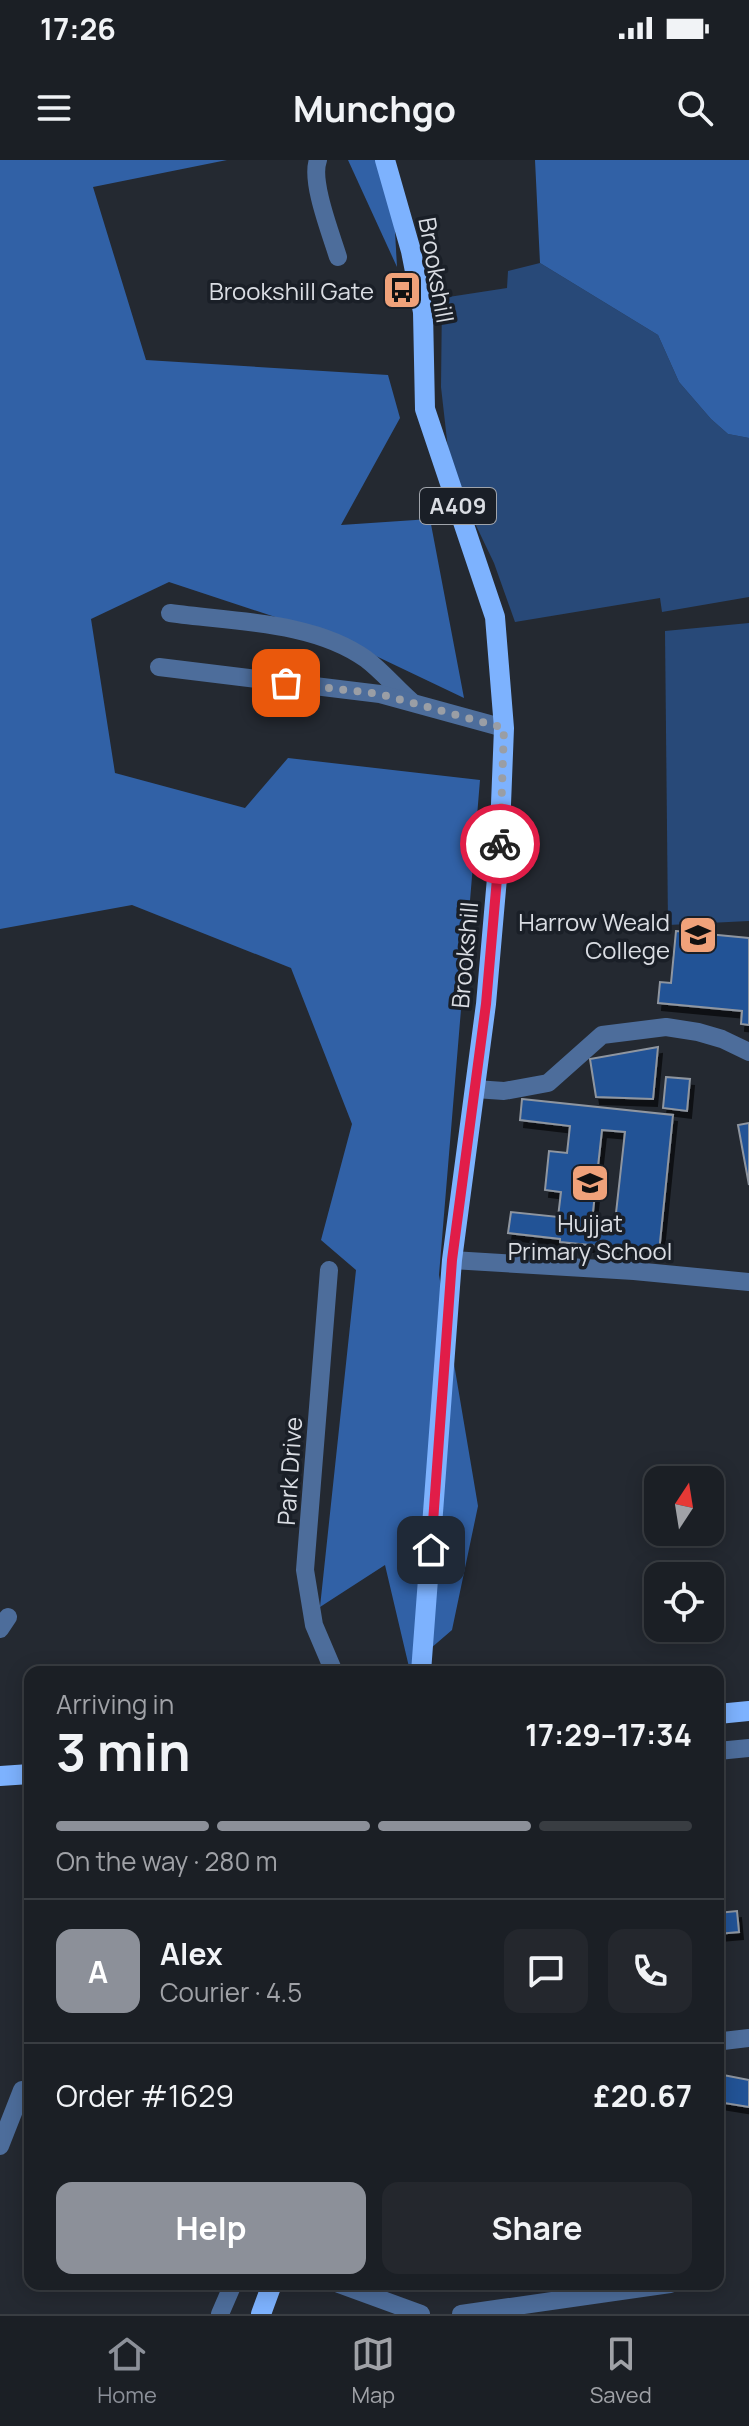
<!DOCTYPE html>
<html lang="en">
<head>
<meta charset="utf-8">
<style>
  :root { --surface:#1b1f25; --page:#24272d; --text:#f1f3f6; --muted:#a0a2a7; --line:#393d42; --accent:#8c9099 }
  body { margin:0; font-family:Manrope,sans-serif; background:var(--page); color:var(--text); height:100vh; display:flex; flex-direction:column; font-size:30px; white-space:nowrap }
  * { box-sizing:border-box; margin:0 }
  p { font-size:26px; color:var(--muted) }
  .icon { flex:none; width:44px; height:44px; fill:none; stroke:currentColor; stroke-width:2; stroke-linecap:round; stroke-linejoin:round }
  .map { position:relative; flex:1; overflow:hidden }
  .details { position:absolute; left:24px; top:1506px; width:700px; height:624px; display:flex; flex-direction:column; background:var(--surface); border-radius:16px; box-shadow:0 4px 20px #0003,0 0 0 2px var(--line) }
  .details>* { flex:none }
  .needle { width:52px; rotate:12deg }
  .controls { position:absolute; left:644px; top:1306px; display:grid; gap:16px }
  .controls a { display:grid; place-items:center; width:80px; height:80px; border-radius:16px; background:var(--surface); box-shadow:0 4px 20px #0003,0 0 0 2px var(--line); font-size:40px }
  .pin { position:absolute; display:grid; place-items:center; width:68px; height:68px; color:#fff; margin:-34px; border-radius:16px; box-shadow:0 4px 12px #0006 }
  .courier { position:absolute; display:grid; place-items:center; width:80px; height:80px; margin:-40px; border:6px solid #e11d48; border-radius:50%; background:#fff; color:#222; box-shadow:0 2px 10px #0007 }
  .overview em { font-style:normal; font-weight:700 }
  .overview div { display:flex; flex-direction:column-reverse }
  .overview { display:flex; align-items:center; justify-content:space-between; height:136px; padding:0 32px }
  h1 { font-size:52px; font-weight:700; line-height:60px }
  .bar { display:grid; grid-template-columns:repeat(4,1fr); gap:12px 8px; align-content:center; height:96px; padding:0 32px }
  .bar i { height:10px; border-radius:6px; background:var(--line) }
  .bar .on { background:var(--accent) }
  .bar p { grid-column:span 4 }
  .line { display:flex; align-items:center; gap:20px; padding:0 32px; border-top:2px solid var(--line) }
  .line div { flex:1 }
  .round { display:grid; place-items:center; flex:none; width:84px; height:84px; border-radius:16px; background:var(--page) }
  .primary-button { display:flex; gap:16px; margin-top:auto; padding:16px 32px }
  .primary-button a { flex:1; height:92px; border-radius:16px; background:var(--accent); color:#fff; font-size:32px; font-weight:700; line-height:92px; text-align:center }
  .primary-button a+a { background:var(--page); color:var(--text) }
  .status { display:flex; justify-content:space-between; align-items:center; height:56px; padding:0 40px; background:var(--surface); direction:ltr }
  .status svg { height:22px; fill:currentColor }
  header { display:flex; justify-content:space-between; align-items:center; height:104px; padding:0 32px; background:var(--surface); font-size:36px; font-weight:700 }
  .dock { display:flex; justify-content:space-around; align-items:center; height:112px; border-top:2px solid var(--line); background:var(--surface); font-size:22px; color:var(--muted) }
  .dock a { display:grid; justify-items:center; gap:4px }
  .dock .on { color:var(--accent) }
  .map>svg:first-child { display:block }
  .green { fill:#284978 }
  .forest { fill:#3161a6 }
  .building { fill:#225296; stroke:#8f96a0; stroke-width:2; fill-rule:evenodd; filter:url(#shadow) }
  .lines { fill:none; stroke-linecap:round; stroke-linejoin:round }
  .minor { stroke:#4d6d9b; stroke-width:18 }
  .major { stroke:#7db2fe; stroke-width:20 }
  .done { stroke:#9a9ea5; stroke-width:8; stroke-dasharray:0 14.4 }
  .route { stroke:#e11d48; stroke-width:10 }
  .labels { text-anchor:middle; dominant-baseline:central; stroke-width:7; stroke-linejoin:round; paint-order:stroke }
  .shield { fill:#1a1f27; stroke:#a0a4ab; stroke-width:2 }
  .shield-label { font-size:22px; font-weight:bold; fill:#dadde3 }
  .street-label { font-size:24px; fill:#dadde3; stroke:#1a1f27 }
  .poi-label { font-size:24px; fill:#dadde3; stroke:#1a1f27; text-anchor:end }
</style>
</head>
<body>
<div class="status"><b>17:26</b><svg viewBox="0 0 49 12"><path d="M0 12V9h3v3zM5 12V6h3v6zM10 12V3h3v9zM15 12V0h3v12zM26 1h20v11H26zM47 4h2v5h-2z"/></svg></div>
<header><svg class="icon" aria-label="menu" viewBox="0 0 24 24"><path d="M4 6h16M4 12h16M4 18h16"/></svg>Munchgo<svg class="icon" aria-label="search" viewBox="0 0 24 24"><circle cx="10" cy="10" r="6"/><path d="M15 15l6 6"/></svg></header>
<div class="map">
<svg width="749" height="2154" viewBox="0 0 749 2154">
  <defs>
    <filter id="shadow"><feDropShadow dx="4" dy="7" stdDeviation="0" flood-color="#0009"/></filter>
  </defs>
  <rect width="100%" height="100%" fill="#242931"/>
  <g class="green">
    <polygon points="540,103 658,175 679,222 711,259 728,274 749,278 749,437 662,452 660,438 515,462 494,403 459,330 448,289 441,227 442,138 507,128 508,111"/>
    <polygon points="749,463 749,761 668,765 665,471"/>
  </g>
  <g class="forest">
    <polygon points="0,0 227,0 93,27 146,200 388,215 400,258 341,365 430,359 464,538 336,477 169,422 91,459 115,613 245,648 288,598 480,620 439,1115 478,1346 452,1470 409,1507 385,1405 320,1447 356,1110 321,1080 352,964 291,808 132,745 0,769"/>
    <polygon points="348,0 391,0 397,107"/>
    <polygon points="535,0 749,0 749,278 728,274 711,259 679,222 658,175 540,103"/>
  </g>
  <g class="building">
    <polygon points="676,771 749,778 749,865 741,864 742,851 658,843 660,822 671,823"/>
    <polygon points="658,887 653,939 596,937 590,899"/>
    <polygon points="666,917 690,919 687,951 663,948"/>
    <path d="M 522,939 L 673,955 L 659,1092 L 560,1082 L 560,1079 L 508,1073 L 511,1052 L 558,1057 L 561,1032 L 545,1030 L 549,991 L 567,993 L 570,966 L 520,960 ZM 602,970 L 625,972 L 615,1062 L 592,1061 Z"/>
    <polygon points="749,963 749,1025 738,965"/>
    <polygon points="737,1751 739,1772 718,1774 718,1753"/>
    <polygon points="718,1914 749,1920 749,1947 718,1942"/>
  </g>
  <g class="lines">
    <g class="minor">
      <path d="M 318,0 C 310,21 331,74 338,97"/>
      <path d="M 170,453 C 233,462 313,461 366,499 C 382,511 396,528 411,541"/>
      <polyline points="159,507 380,534 504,568"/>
      <polyline points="475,929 504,931 548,923 602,875 666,867 698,872 722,879 749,892"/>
      <polyline points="452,1100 634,1111 749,1122"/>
      <polyline points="329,1110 305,1410 314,1465 334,1512"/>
      <polyline points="0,1469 8,1457"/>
      <polyline points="718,1591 749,1588"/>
      <polyline points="718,1879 723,1881 749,1878"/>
      <polyline points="0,1986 22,1930"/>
      <polyline points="339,2124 421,2154"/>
      <polyline points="220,2154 233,2124"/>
      <polyline points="461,2154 670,2124"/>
    </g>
    <g class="major">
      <polyline points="385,0 411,91 423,152 425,249 495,457 504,568 499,695 486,844 452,1100 421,1512"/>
      <polyline points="718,1554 749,1551"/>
      <polyline points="0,1616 30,1614"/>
      <polyline points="261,2154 272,2124"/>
    </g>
  </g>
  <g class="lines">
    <polyline class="done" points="286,523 380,534 504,568 500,684"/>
    <polyline class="route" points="431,1390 452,1100 486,844 500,684"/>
  </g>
  <defs>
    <g id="bus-square" transform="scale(2)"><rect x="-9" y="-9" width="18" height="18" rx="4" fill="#f0a27a" stroke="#1a1f27"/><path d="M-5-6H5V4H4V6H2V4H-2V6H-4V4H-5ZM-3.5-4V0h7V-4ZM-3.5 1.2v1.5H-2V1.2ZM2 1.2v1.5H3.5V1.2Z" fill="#111"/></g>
    <g id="university-square" transform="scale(2)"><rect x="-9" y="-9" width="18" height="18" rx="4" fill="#f0a27a" stroke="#1a1f27"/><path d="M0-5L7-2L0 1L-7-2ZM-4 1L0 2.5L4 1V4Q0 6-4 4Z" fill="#111"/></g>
    <g id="school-square" transform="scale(2)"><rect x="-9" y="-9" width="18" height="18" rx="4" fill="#f0a27a" stroke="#1a1f27"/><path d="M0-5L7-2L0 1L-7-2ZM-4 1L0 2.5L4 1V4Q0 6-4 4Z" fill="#111"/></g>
  </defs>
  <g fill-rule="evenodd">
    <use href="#bus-square" x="402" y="130"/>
    <use href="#university-square" x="698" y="775"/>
    <use href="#school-square" x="590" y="1023"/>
  </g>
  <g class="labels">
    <rect class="shield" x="420" y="328" width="76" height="36" rx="6"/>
    <g class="shield-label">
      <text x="458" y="346">A409</text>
    </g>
    <g class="street-label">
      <text transform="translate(437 110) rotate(80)">Brookshill</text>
      <text transform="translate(464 795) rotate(-85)">Brookshill</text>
      <text transform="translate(289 1311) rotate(-86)">Park Drive</text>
    </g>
    <g class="poi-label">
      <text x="374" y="130">Brookshill Gate</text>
      <text x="670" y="761">Harrow Weald<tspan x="670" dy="28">College</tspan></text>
      <text x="590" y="1062" text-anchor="middle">Hujjat<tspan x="590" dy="28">Primary School</tspan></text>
    </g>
  </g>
</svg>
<div class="controls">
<a><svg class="needle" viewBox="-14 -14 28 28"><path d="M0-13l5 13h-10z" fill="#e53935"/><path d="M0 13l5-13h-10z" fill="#a0a2a7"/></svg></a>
<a><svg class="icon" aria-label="locate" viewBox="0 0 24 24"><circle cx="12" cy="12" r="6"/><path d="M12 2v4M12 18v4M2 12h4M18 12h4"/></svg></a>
</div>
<div class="pin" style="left:286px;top:523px;background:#ea580c"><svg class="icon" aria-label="bag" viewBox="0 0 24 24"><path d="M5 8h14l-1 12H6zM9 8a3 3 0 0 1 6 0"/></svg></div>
<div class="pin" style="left:431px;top:1390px;background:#1f2937"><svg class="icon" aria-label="home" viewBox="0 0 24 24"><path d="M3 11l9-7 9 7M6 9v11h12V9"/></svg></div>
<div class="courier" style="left:500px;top:684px"><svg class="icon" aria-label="bike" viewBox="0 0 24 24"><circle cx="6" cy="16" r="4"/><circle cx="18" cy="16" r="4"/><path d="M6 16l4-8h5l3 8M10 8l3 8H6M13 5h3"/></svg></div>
<section class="details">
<div class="overview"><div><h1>3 min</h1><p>Arriving in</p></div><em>17:29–17:34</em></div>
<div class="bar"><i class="on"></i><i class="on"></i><i class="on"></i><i></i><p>On the way · 280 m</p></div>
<div class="line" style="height:144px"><b class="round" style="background:var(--accent);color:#fff">A</b><div><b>Alex</b><p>Courier · 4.5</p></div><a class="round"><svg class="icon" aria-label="chat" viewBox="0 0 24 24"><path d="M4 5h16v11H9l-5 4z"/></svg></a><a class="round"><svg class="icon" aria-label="phone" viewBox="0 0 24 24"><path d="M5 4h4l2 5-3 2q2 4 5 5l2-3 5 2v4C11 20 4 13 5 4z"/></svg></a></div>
<div class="line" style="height:104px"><div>Order #1629</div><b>£20.67</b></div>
<div class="primary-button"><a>Help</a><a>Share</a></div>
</section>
</div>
<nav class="dock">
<a class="on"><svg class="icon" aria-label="home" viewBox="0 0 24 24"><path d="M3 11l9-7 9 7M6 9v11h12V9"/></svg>Home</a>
<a><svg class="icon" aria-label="map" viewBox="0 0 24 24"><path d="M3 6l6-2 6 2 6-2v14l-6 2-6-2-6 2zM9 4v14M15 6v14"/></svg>Map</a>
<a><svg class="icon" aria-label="saved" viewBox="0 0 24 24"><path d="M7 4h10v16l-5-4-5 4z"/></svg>Saved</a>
</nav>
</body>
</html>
